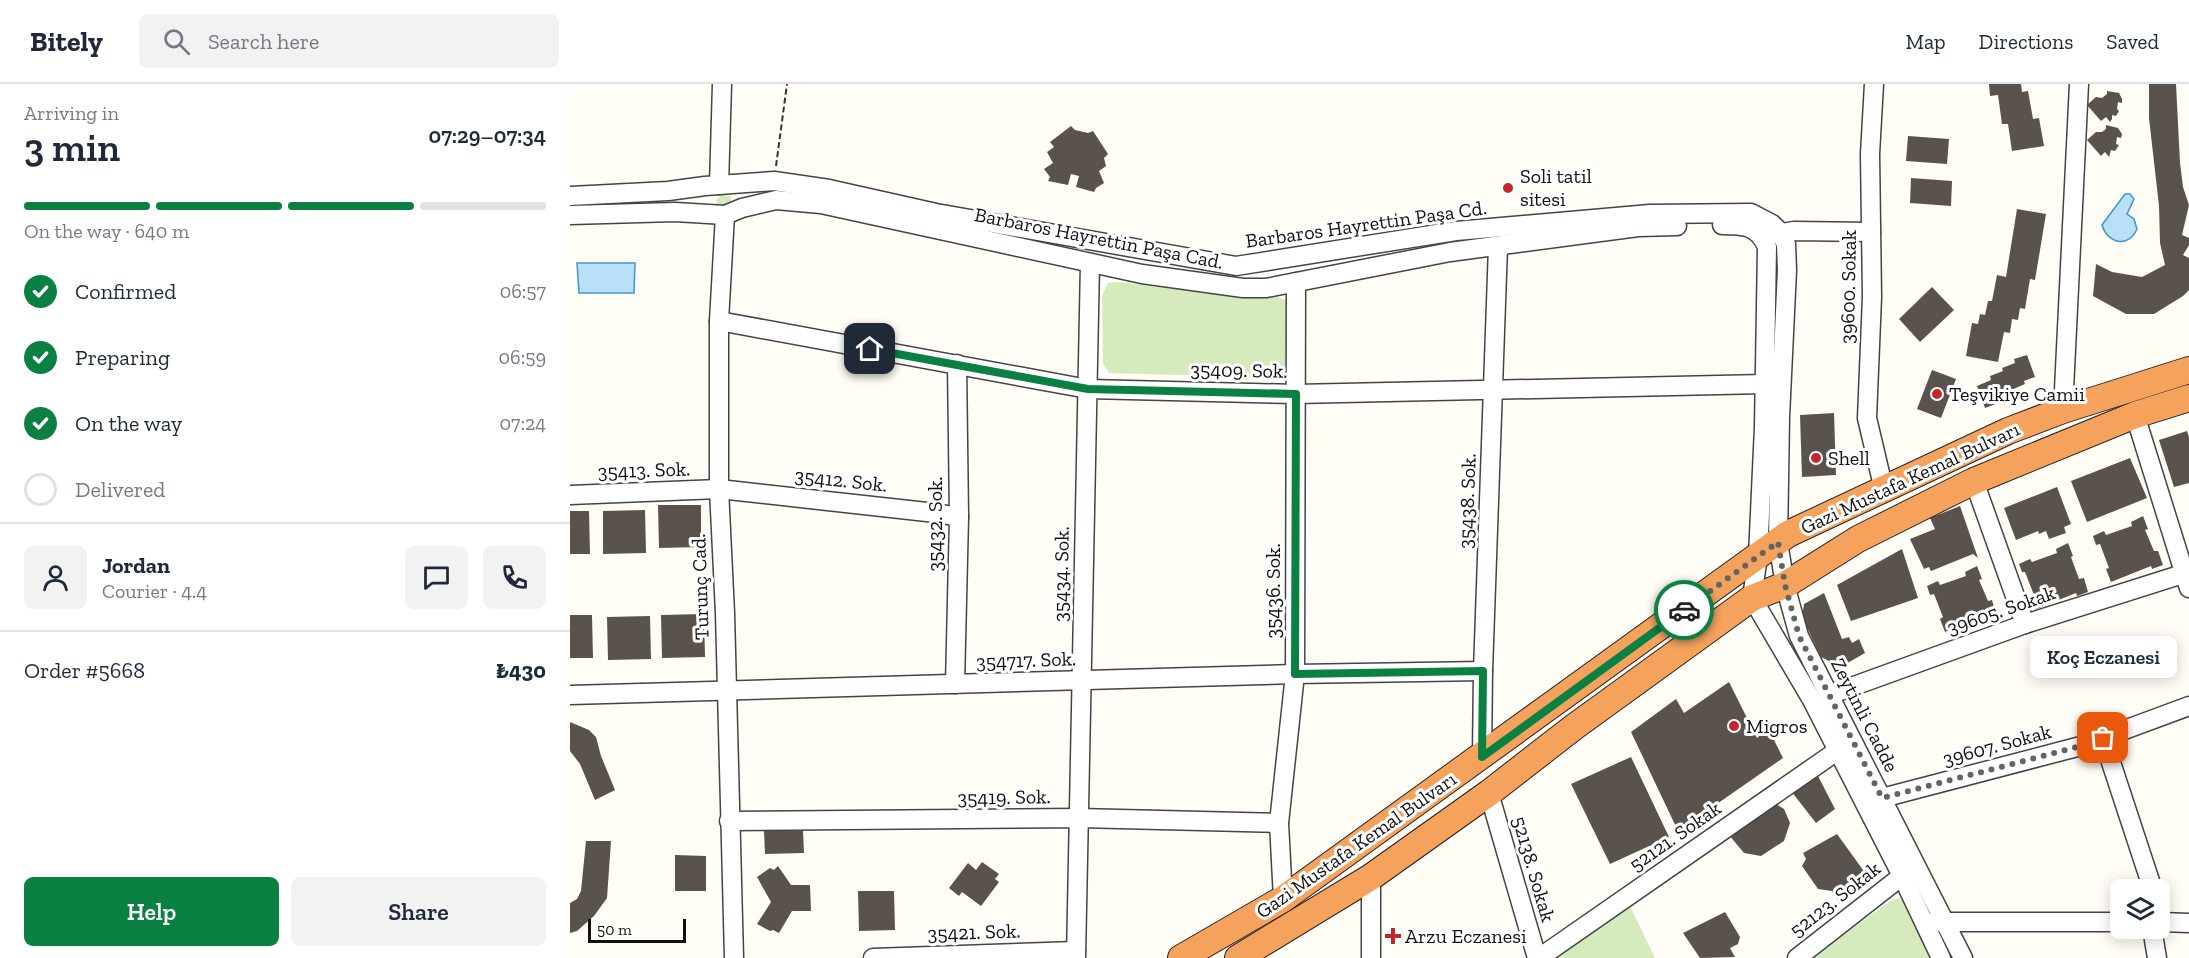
<!DOCTYPE html>
<html lang="en">
<head>
<meta charset="utf-8">
<style>
  :root { --surface:#fff; --page:#f2f2f3; --text:#1f2937; --muted:#747a83; --line:#e0e1e3; --accent:#0b8043 }
  body { margin:0; font-family:"Zilla Slab",serif; background:var(--page); color:var(--text); height:100vh; display:flex; flex-direction:column; font-size:22px; white-space:nowrap }
  * { box-sizing:border-box; margin:0 }
  p { font-size:20px; color:var(--muted) }
  .icon { flex:none; width:33px; height:33px; fill:none; stroke:currentColor; stroke-width:2; stroke-linecap:round; stroke-linejoin:round }
  .map { position:relative; flex:1; overflow:hidden }
  .panel { display:flex; flex-direction:column; background:var(--surface); width:570px }
  .panel>* { flex:none }
  .controls { position:absolute; left:1540px; top:795px; display:grid; gap:12px }
  .controls a { display:grid; place-items:center; width:60px; height:60px; border-radius:9px; background:var(--surface); box-shadow:0 3px 15px #0003; font-size:30px }
  .scale { position:absolute; left:18px; bottom:15px; width:98px; box-sizing:border-box; padding-left:6px; border:3px solid #111; border-top:0; font-size:16px; line-height:21px; white-space:nowrap; color:#111; -webkit-text-stroke:4px #fff; paint-order:stroke }
  .pin { position:absolute; display:grid; place-items:center; width:51px; height:51px; color:#fff; margin:-26px; border-radius:12px; box-shadow:0 3px 9px #0006 }
  .courier { position:absolute; display:grid; place-items:center; width:60px; height:60px; margin:-30px; border:4px solid #0b8043; border-radius:50%; background:#fff; color:#222; box-shadow:0 2px 8px #0007 }
  .bubble { position:absolute; height:42px; border-radius:9px; background:var(--surface); box-shadow:0 3px 15px #0003; font-size:20px; font-weight:600; line-height:42px; text-align:center }
  .headline em { font-style:normal; font-weight:600 }
  .headline div { display:flex; flex-direction:column-reverse }
  .headline { display:flex; align-items:center; justify-content:space-between; height:102px; padding:0 24px }
  h1 { font-size:39px; font-weight:600; line-height:45px }
  .bar { display:grid; grid-template-columns:repeat(4,1fr); gap:9px 6px; align-content:center; height:72px; padding:0 24px }
  .bar i { height:8px; border-radius:4px; background:var(--line) }
  .bar .on { background:var(--accent) }
  .bar p { grid-column:span 4 }
  .line { display:flex; align-items:center; gap:15px; padding:0 24px; border-top:2px solid var(--line) }
  .line div { flex:1 }
  .round { display:grid; place-items:center; flex:none; width:63px; height:63px; border-radius:9px; background:var(--page) }
  ol { padding:0 24px; list-style:none }
  li { display:flex; align-items:center; gap:18px; height:66px }
  li p { margin-inline-start:auto }
  li .icon { padding:6px; border-radius:50%; background:var(--accent); color:#fff; stroke-width:4 }
  li:last-child { color:var(--muted) }
  li i { width:33px; height:33px; border:3px solid var(--line); border-radius:50% }
  .button { display:flex; gap:12px; margin-top:auto; padding:12px 24px }
  .button a { flex:1; height:69px; border-radius:9px; background:var(--accent); color:#fff; font-size:24px; font-weight:600; line-height:69px; text-align:center }
  .button a+a { background:var(--page); color:var(--text) }
  header { display:flex; align-items:center; gap:36px; box-sizing:border-box; height:84px; padding:0 30px; background:var(--surface); border-bottom:2px solid var(--line) }
  header strong { font-size:28px }
  nav { display:flex; gap:33px; margin-inline-start:auto; font-size:21px }
  .search { width:420px; height:54px; background:var(--page); display:flex; align-items:center; gap:15px; box-sizing:border-box; padding:0 21px; border-radius:9px; color:var(--muted); font-size:22px }
  main { display:flex; flex:1; min-height:0 }
  .map>svg:first-child { display:block }
  .green { fill:#d5ebbd }
  .water { fill:#b9e0f7; stroke:#3f96cf; stroke-width:1.5 }
  .building { fill:#5a524d }
  .lines { fill:none; stroke-linecap:round; stroke-linejoin:round }
  .minor-casing { stroke:#444; stroke-width:21 }
  .highway-casing { stroke:#222; stroke-width:28 }
  .path { stroke:#333; stroke-width:2; stroke-dasharray:6 3; stroke-linecap:butt }
  .minor { stroke:#fff; stroke-width:18 }
  .highway { stroke:#f5a25d; stroke-width:26 }
  .done { stroke:#646461; stroke-width:6; stroke-dasharray:0 10.8 }
  .route { stroke:#0b8043; stroke-width:8 }
  .poi-dot { fill:#c4262e; stroke:#fff; stroke-width:2 }
  .labels { text-anchor:middle; dominant-baseline:central; stroke-width:6; stroke-linejoin:round; paint-order:stroke }
  .poi-label { font-size:20px; fill:#111; stroke:#fff; text-anchor:start }
  .street-label { font-size:20px; fill:#111; stroke:#fff }
</style>
</head>
<body>
<header>
<strong>Bitely</strong>
<div class="search"><svg class="icon" aria-label="search" viewBox="0 0 24 24"><circle cx="10" cy="10" r="6"/><path d="M15 15l6 6"/></svg>Search here</div>
<nav><a>Map</a><a>Directions</a><a>Saved</a></nav>
</header>
<main>
<section class="panel">
<div class="headline"><div><h1>3 min</h1><p>Arriving in</p></div><em>07:29–07:34</em></div>
<div class="bar"><i class="on"></i><i class="on"></i><i class="on"></i><i></i><p>On the way · 640 m</p></div>
<ol>
<li><svg class="icon" aria-label="check" viewBox="0 0 24 24"><path d="M5 12l5 5 9-10"/></svg>Confirmed<p>06:57</p></li>
<li><svg class="icon" aria-label="check" viewBox="0 0 24 24"><path d="M5 12l5 5 9-10"/></svg>Preparing<p>06:59</p></li>
<li><svg class="icon" aria-label="check" viewBox="0 0 24 24"><path d="M5 12l5 5 9-10"/></svg>On the way<p>07:24</p></li>
<li><i></i>Delivered</li>
</ol>
<div class="line" style="height:108px"><a class="round"><svg class="icon" aria-label="person" viewBox="0 0 24 24"><circle cx="12" cy="8" r="4"/><path d="M4 21q1-7 8-7t8 7"/></svg></a><div><b>Jordan</b><p>Courier · 4.4</p></div><a class="round"><svg class="icon" aria-label="chat" viewBox="0 0 24 24"><path d="M4 5h16v11H9l-5 4z"/></svg></a><a class="round"><svg class="icon" aria-label="phone" viewBox="0 0 24 24"><path d="M5 4h4l2 5-3 2q2 4 5 5l2-3 5 2v4C11 20 4 13 5 4z"/></svg></a></div>
<div class="line" style="height:78px"><div>Order #5668</div><b>₺430</b></div>
<div class="button"><a>Help</a><a>Share</a></div>
</section>
<div class="map">
<svg width="1619" height="874" viewBox="0 0 1619 874">
  <rect width="100%" height="100%" fill="#fffdf5"/>
  <g class="green">
    <polygon points="152,110 160,112 162,120 148,123 146,116"/>
    <polygon points="548,198 653,211 703,211 721,218 718,288 708,294 539,289 533,279 532,212 538,199"/>
    <polygon points="1328,814 1336,816 1364,874 1241,874 1319,818"/>
    <polygon points="1059,820 1085,874 984,874"/>
  </g>
  <g class="water">
    <path d="M 1555,110 L 1560,110 L 1564,115 L 1557,130 L 1564,135 L 1567,145 C 1558,165 1537,159 1532,141 Z"/>
    <polygon points="7,179 65,179 64,209 9,209"/>
  </g>
  <g class="building">
    <polygon points="1419,0 1451,0 1452,8 1458,7 1463,35 1469,34 1474,62 1442,67 1438,40 1432,40 1428,11 1420,12"/>
    <polygon points="1579,0 1606,0 1610,79 1613,103 1619,121 1612,151 1619,154 1619,161 1613,171 1619,174 1619,206 1613,212 1584,230 1556,230 1523,212 1526,180 1542,188 1572,193 1595,181 1590,159 1589,122 1579,34"/>
    <polygon points="1537,7 1549,9 1552,15 1552,19 1548,18 1547,25 1549,27 1546,32 1542,31 1542,35 1540,38 1536,33 1531,37 1517,21 1526,13 1532,14 1537,10"/>
    <polygon points="1536,41 1548,44 1552,50 1551,54 1547,53 1546,60 1549,61 1545,67 1541,66 1539,73 1535,68 1531,72 1517,56 1526,48 1532,48 1536,45"/>
    <polygon points="501,42 505,46 518,49 523,47 538,70 534,74 536,82 529,87 534,99 526,104 524,108 506,103 509,92 501,90 498,101 478,97 480,93 474,85 483,79 477,68 484,63 480,58"/>
    <polygon points="1338,52 1379,55 1377,80 1336,77"/>
    <polygon points="1341,94 1382,97 1381,122 1340,119"/>
    <polygon points="1447,125 1476,130 1465,196 1460,195 1455,225 1450,224 1448,236 1442,235 1440,249 1434,248 1428,278 1396,272 1402,239 1408,240 1410,230 1415,231 1418,217 1422,217 1427,191 1436,193"/>
    <polygon points="1362,203 1384,226 1350,258 1329,235"/>
    <polygon points="1457,271 1465,293 1454,297 1455,300 1441,306 1442,310 1427,316 1428,319 1415,324 1407,302 1421,296 1420,292 1433,287 1432,284 1445,279 1444,275"/>
    <polygon points="1362,286 1386,295 1371,334 1347,325"/>
    <polygon points="1264,329 1266,391 1232,393 1230,331"/>
    <polygon points="1617,347 1619,353 1619,399 1604,403 1589,356"/>
    <polygon points="1560,374 1577,414 1517,438 1501,397"/>
    <polygon points="1487,403 1501,440 1494,443 1496,449 1479,455 1476,447 1469,450 1468,447 1446,456 1434,424"/>
    <polygon points="88,421 131,421 131,463 89,464"/>
    <polygon points="1390,422 1408,474 1403,470 1361,487 1359,483 1354,485 1340,455 1365,445 1360,434"/>
    <polygon points="75,426 76,469 33,470 33,427"/>
    <polygon points="0,427 19,427 20,470 0,470"/>
    <polygon points="1573,432 1578,445 1575,446 1584,467 1588,467 1593,481 1582,485 1581,482 1541,498 1536,485 1539,484 1530,460 1526,461 1523,452 1534,447 1536,451 1562,442 1561,438"/>
    <polygon points="1498,459 1503,472 1501,473 1509,495 1514,494 1518,508 1507,512 1506,509 1466,525 1462,512 1464,511 1455,488 1452,488 1449,480 1460,475 1462,478 1487,469 1486,465"/>
    <polygon points="1332,465 1348,514 1281,537 1267,501"/>
    <polygon points="1407,482 1412,495 1409,496 1418,517 1422,516 1426,531 1415,535 1415,531 1375,548 1370,535 1373,533 1364,510 1360,511 1357,502 1368,497 1370,501 1396,492 1395,488"/>
    <polygon points="1254,509 1272,555 1279,553 1282,559 1289,555 1295,569 1274,581 1263,579 1251,573 1232,533 1234,520"/>
    <polygon points="134,530 135,573 92,574 91,531"/>
    <polygon points="0,531 22,531 23,574 0,574"/>
    <polygon points="80,532 81,575 38,576 37,533"/>
    <polygon points="1159,598 1187,654 1198,644 1213,674 1108,747 1061,648 1106,615 1114,629"/>
    <polygon points="0,638 19,646 26,653 31,672 45,706 25,716 10,680 0,667"/>
    <polygon points="1061,673 1099,753 1040,780 1001,700"/>
    <polygon points="1248,692 1265,725 1246,739 1221,707"/>
    <polygon points="1201,717 1214,725 1220,739 1214,757 1191,772 1174,769 1159,751"/>
    <polygon points="194,747 233,747 234,769 195,770"/>
    <polygon points="1267,750 1301,797 1270,820 1262,807 1248,805 1232,782 1236,775 1233,769"/>
    <polygon points="16,757 41,757 37,814 24,832 7,847 0,849 0,819 7,815 11,807"/>
    <polygon points="105,771 136,772 136,807 105,807"/>
    <polygon points="412,778 429,790 425,795 429,798 411,822 392,808 389,812 379,804 398,779 406,786"/>
    <polygon points="208,782 221,801 240,801 241,827 222,827 209,849 203,846 200,847 187,840 201,818 187,793 200,784 204,786"/>
    <polygon points="288,807 324,807 325,846 289,847"/>
    <polygon points="1155,828 1170,853 1168,860 1160,864 1165,873 1130,874 1113,849"/>
  </g>
  <g class="lines">
    <g class="minor-casing">
      <g id="minor">
        <polyline points="1304,0 1300,70 1302,213 1297,334 1314,406"/>
        <polyline points="149,101 152,0"/>
        <polyline points="0,112 98,107 135,102 204,97 259,105 366,129 666,182 886,147 1080,130 1181,129 1202,140 1210,148 1216,160 1217,186 1210,333 1208,458 1215,501 1229,552 1393,874"/>
        <polyline points="0,131 105,128 155,131 172,124 206,116 251,120 572,190 673,204 696,204 880,168 1068,143 1107,142"/>
        <polyline points="155,131 149,237 149,405 155,529 164,874"/>
        <path d="M 1152,141 C 1173,141 1188,141 1197,163 L 1194,343 L 1188,472 L 1182,514 L 1242,616 L 1332,792 L 1371,874"/>
        <polyline points="1199,151 1224,147 1301,148"/>
        <polyline points="149,237 518,305 726,310 1195,300"/>
        <polyline points="1493,326 1509,0"/>
        <polyline points="1565,331 1619,504"/>
        <polyline points="1404,397 1455,540"/>
        <polyline points="0,411 149,405 366,429 389,433"/>
        <polyline points="385,600 389,433 387,280"/>
        <polyline points="0,611 725,590 913,587"/>
        <polyline points="1259,611 1455,540 1619,488"/>
        <polyline points="1533,654 1583,806"/>
        <polyline points="912,673 913,587 928,162"/>
        <polyline points="919,709 967,874"/>
        <polyline points="1312,714 1511,662 1619,622"/>
        <polyline points="159,737 509,734 709,739"/>
        <polyline points="713,815 709,739 725,590 726,198"/>
        <polyline points="1364,838 1551,838"/>
        <polyline points="1590,838 1619,839"/>
        <polyline points="1582,844 1587,874"/>
        <polyline points="303,874 506,867"/>
        <polyline points="506,874 520,179"/>
        <polyline points="801,874 801,793"/>
        <polyline points="969,874 1267,667"/>
        <polyline points="1227,874 1332,792"/>
      </g>
    </g>
    <g class="highway-casing">
      <g id="highway">
        <polyline points="611,874 713,815 1218,450 1438,347 1493,326 1619,286"/>
        <polyline points="668,874 801,793 919,709 1004,643 1182,514 1215,501 1288,455 1404,397 1565,331 1619,314"/>
      </g>
    </g>
    <polyline class="path" points="206,82 217,0"/>
    <use href="#minor" class="minor"/>
    <use href="#highway" class="highway"/>
  </g>
  <g class="lines">
    <polyline class="done" points="1114,526 1208,458 1215,501 1229,552 1312,714 1511,662 1533,654"/>
    <polyline class="route" points="300,265 518,305 726,310 725,590 913,587 912,673 1114,526"/>
  </g>
  <g class="poi-dot">
    <circle cx="938" cy="104" r="6"/>
    <circle cx="1367" cy="310" r="6"/>
    <circle cx="1246" cy="374" r="6"/>
    <circle cx="1164" cy="642" r="6"/>
    <path d="M820 843h6v6h6v6h-6v6h-6v-6h-6v-6h6z"/>
  </g>
  <g class="labels">
    <g class="poi-label">
      <text x="950" y="92">Soli tatil<tspan x="950" dy="23">sitesi</tspan></text>
      <text x="1379" y="310">Teşvikiye Camii</text>
      <text x="1258" y="374">Shell</text>
      <text x="1176" y="642">Migros</text>
      <text x="835" y="852">Arzu Eczanesi</text>
    </g>
    <g class="street-label">
      <text transform="translate(796 140) rotate(-8)">Barbaros Hayrettin Paşa Cd.</text>
      <text transform="translate(529 154) rotate(11)">Barbaros Hayrettin Paşa Cad.</text>
      <text transform="translate(1278 203) rotate(-89)">39600. Sokak</text>
      <text transform="translate(669 286) rotate(1)">35409. Sok.</text>
      <text transform="translate(74 386) rotate(-2)">35413. Sok.</text>
      <text transform="translate(1340 394) rotate(-25)">Gazi Mustafa Kemal Bulvarı</text>
      <text transform="translate(271 396) rotate(6)">35412. Sok.</text>
      <text transform="translate(897 417) rotate(-88)">35438. Sok.</text>
      <text transform="translate(365 440) rotate(-90)">35432. Sok.</text>
      <text transform="translate(491 490) rotate(-89)">35434. Sok.</text>
      <text transform="translate(130 503) rotate(-92)">Turunç Cad.</text>
      <text transform="translate(703 507) rotate(-90)">35436. Sok.</text>
      <text transform="translate(1431 526) rotate(-19)">39605. Sokak</text>
      <text transform="translate(456 576) rotate(-2)">354717. Sok.</text>
      <text transform="translate(1295 631) rotate(63)">Zeytinli Cadde</text>
      <text transform="translate(1427 661) rotate(-15)">39607. Sokak</text>
      <text transform="translate(434 713) rotate(-1)">35419. Sok.</text>
      <text transform="translate(1105 752) rotate(-35)">52121. Sokak</text>
      <text transform="translate(786 761) rotate(-35)">Gazi Mustafa Kemal Bulvarı</text>
      <text transform="translate(964 785) rotate(74)">52138. Sokak</text>
      <text transform="translate(1265 815) rotate(-38)">52123. Sokak</text>
      <text transform="translate(404 848) rotate(-2)">35421. Sok.</text>
    </g>
  </g>
</svg>
<div class="controls">
<a><svg class="icon" aria-label="layers" viewBox="0 0 24 24"><path d="M12 4l9 5-9 5-9-5zM3 14l9 5 9-5"/></svg></a>
</div>
<div class="scale">50 m</div>
<div class="pin" style="left:1533px;top:654px;background:#ea580c"><svg class="icon" aria-label="bag" viewBox="0 0 24 24"><path d="M5 8h14l-1 12H6zM9 8a3 3 0 0 1 6 0"/></svg></div>
<div class="pin" style="left:300px;top:265px;background:#1f2937"><svg class="icon" aria-label="home" viewBox="0 0 24 24"><path d="M3 11l9-7 9 7M6 9v11h12V9"/></svg></div>
<div class="courier" style="left:1114px;top:526px"><svg class="icon" aria-label="car" viewBox="0 0 24 24"><path d="M5 17H2v-5l4-1 3-4h7l3 4 3 1v5h-3M9 17h6M6 11h13"/><circle cx="7" cy="17" r="2"/><circle cx="17" cy="17" r="2"/></svg></div>
<div class="bubble" style="left:1460px;top:552px;width:147px">Koç Eczanesi</div>
</div>
</main>
</body>
</html>
